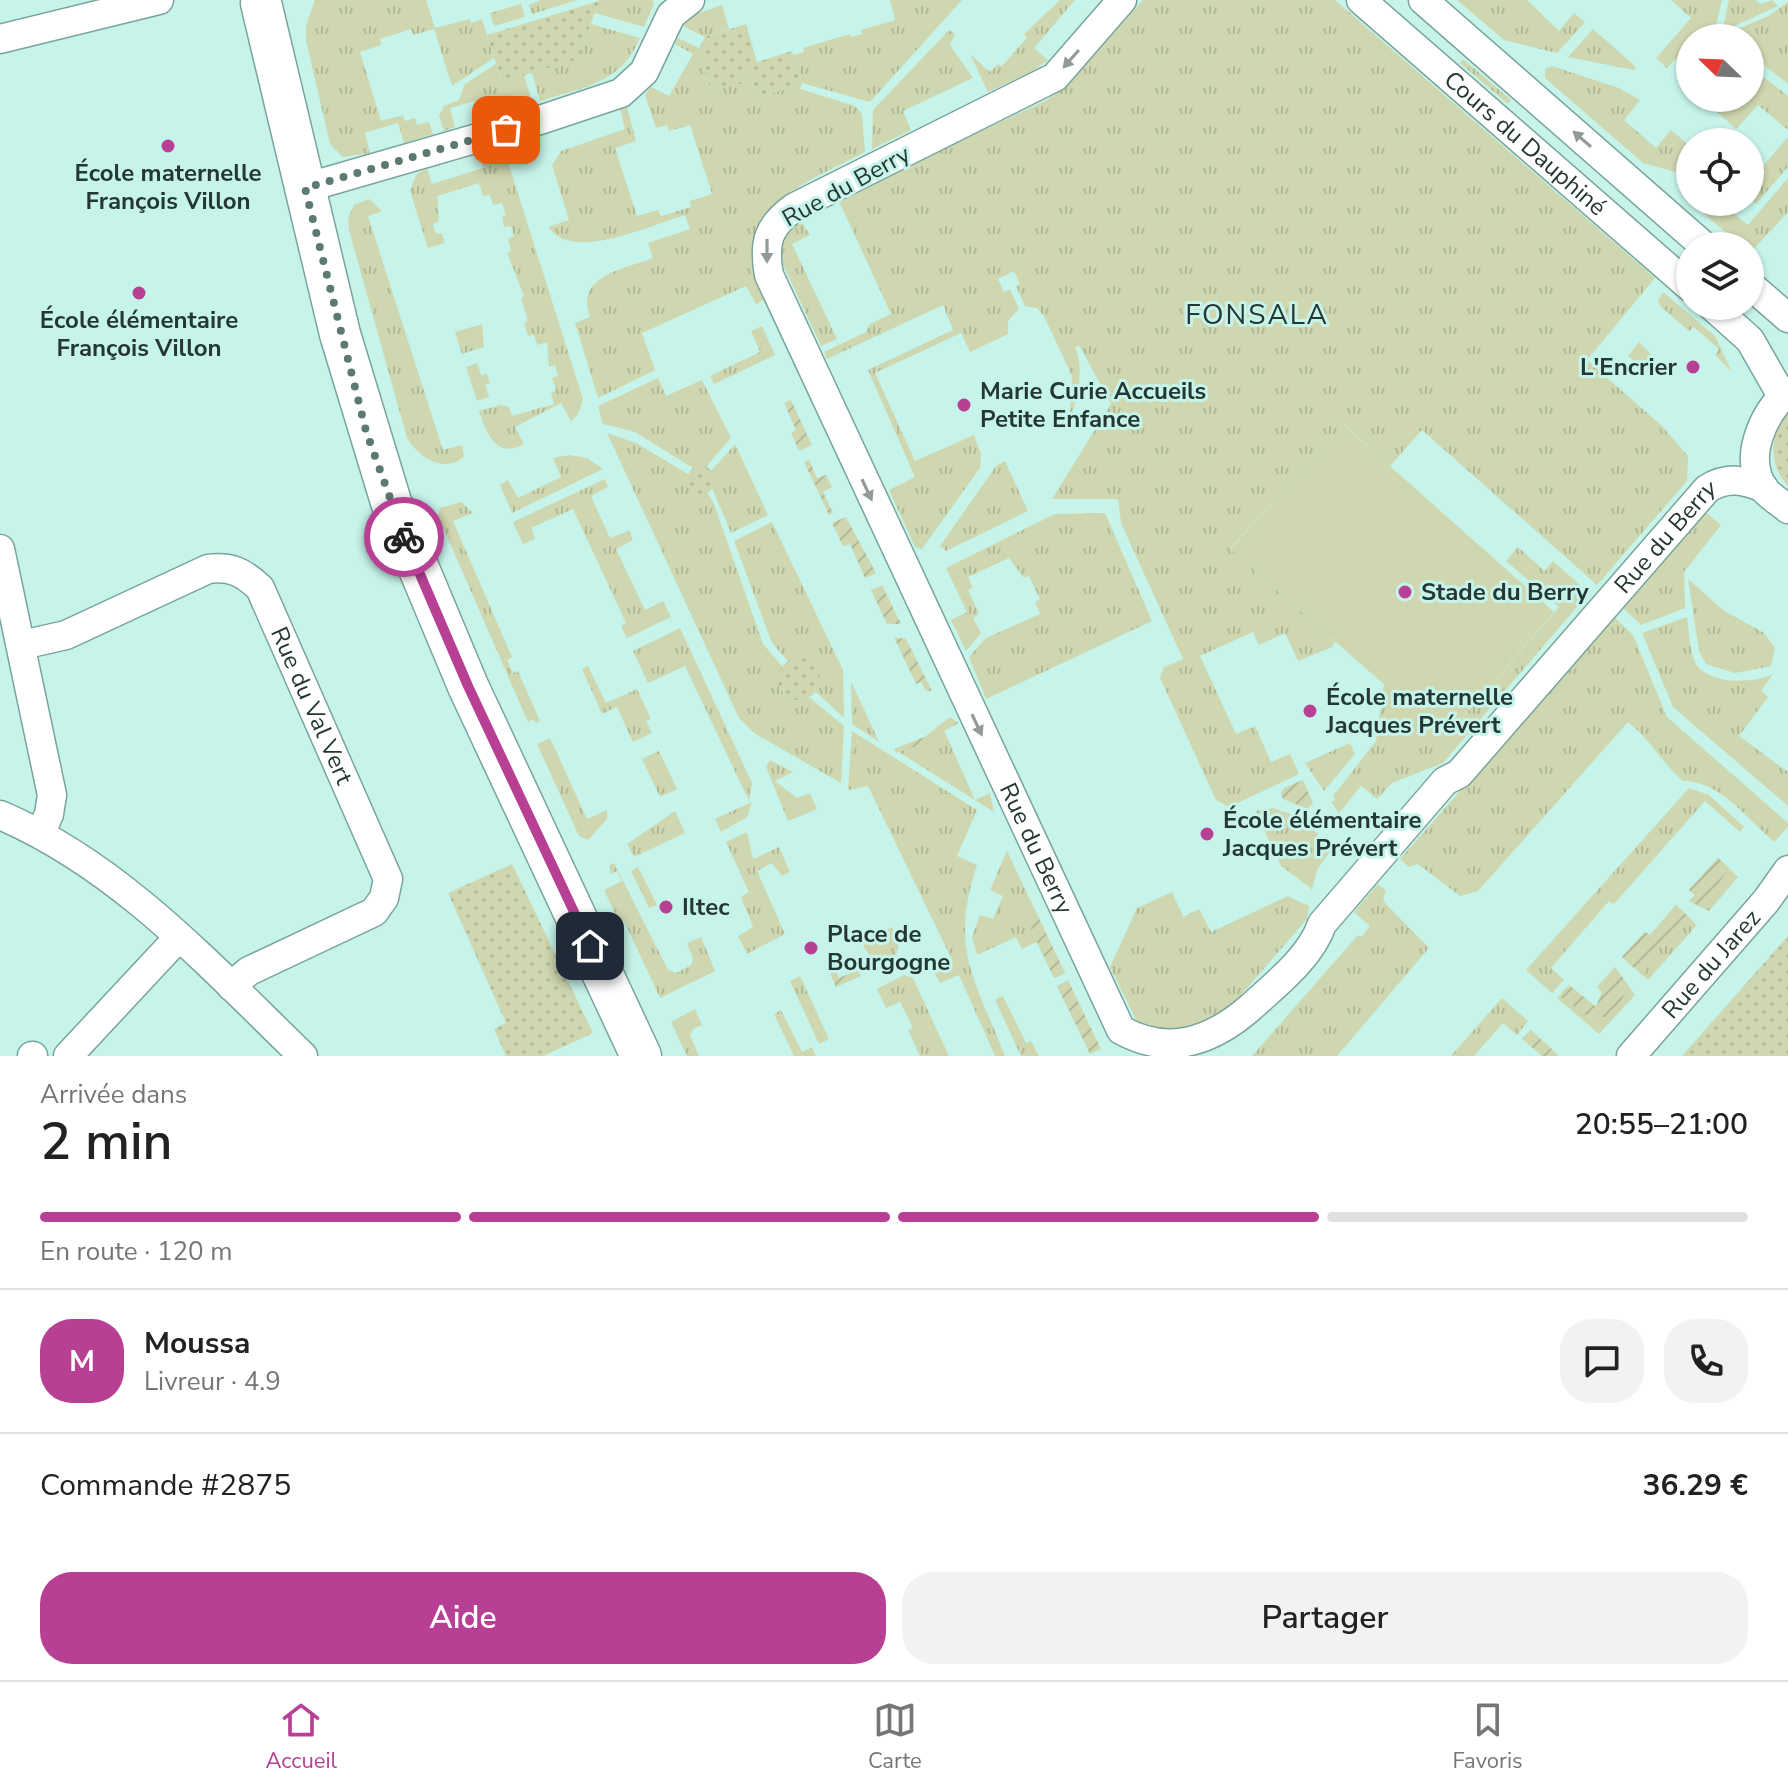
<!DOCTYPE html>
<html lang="fr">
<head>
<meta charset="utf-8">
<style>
  :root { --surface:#fff; --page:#f2f2f2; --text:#222; --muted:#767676; --line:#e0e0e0; --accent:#b74095 }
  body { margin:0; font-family:"Nunito Sans",sans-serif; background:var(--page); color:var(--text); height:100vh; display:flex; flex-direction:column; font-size:30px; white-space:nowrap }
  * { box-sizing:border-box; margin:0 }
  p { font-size:26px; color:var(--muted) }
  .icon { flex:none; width:44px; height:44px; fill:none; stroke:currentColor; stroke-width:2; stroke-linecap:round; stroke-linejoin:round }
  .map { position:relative; height:1056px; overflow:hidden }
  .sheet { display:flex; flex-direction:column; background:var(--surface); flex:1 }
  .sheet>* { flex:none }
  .needle { width:52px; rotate:293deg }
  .controls { position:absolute; left:1676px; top:24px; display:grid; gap:16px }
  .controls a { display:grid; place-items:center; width:88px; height:88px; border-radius:50%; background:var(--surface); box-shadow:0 2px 6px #0004; font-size:40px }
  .pin { position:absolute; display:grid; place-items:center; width:68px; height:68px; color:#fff; margin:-34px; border-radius:16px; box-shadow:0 4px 12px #0006 }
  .courier { position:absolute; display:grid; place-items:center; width:80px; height:80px; margin:-40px; border:6px solid #b74095; border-radius:50%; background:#fff; color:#222; box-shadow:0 2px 10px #0007 }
  .headline em { font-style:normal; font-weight:600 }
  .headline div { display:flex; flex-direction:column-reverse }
  .headline { display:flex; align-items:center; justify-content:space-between; height:136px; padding:0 40px }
  h1 { font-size:52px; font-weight:600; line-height:60px }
  .bar { display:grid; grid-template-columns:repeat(4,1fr); gap:12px 8px; align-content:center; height:96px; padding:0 40px }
  .bar i { height:10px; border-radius:6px; background:var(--line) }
  .bar .selected { background:var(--accent) }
  .bar p { grid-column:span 4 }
  .line { display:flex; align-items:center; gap:20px; padding:0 40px; border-top:2px solid var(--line) }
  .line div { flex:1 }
  .round { display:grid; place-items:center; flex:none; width:84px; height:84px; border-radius:32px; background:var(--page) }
  .cta { display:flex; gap:16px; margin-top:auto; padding:16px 40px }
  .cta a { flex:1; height:92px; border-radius:32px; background:var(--accent); color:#fff; font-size:32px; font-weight:600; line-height:92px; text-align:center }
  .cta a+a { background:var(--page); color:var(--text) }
  .tabs { display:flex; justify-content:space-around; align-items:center; height:112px; border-top:2px solid var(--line); background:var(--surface); font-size:22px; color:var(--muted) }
  .tabs a { display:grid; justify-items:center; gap:4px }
  .tabs .selected { color:var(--accent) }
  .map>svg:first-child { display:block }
  .grass { fill:url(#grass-tufts) }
  .park { fill:url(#park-dots) }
  .garden { fill:url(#garden-furrows) }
  .pitch { fill:#ced7b0 }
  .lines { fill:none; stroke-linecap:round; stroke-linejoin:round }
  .street-casing { stroke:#78a49c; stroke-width:31 }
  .secondary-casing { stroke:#78a49c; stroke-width:43 }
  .street { stroke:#fff; stroke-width:28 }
  .secondary { stroke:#fff; stroke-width:40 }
  .oneway { fill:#929b9a }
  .done { stroke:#5d7974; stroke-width:8; stroke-dasharray:0 14.4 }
  .route { stroke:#b74095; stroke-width:10 }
  .poi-dot { fill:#b74095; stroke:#c6f4eb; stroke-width:3 }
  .labels { text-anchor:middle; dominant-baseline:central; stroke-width:6; stroke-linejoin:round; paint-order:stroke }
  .street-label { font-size:24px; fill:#253734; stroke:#c6f4eb }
  .poi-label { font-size:24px; font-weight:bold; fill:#253734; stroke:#c6f4eb; text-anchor:start }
  .quarter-label { font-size:28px; letter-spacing:2px; fill:#253734; stroke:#c6f4eb }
</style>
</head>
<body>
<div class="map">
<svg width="1788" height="1056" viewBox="0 0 1788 1056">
  <defs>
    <pattern id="grass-tufts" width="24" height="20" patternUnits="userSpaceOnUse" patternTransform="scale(2)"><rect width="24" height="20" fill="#ced7b0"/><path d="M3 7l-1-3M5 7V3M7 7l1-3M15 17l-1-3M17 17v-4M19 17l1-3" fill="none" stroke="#b1b998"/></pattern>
    <pattern id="park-dots" width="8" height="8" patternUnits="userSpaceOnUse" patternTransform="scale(2)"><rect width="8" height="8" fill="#ced7b0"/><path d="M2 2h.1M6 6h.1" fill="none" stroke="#b1b998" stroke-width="1.8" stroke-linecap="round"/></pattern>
    <pattern id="garden-furrows" width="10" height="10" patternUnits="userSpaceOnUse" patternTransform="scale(2)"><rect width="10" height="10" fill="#ced7b0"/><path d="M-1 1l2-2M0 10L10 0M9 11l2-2" fill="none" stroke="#b1b998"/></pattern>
  </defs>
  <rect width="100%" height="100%" fill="#c6f4eb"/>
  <g class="grass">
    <polygon points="315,0 426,0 435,28 470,19 471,23 482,19 494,58 452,86 434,29 413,35 411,29 380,39 381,45 360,52 381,121 403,115 405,121 415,118 417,125 429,122 433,134 404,143 398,123 365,133 370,153 343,157 330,144 306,40 306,25"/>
    <polygon points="540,0 577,0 532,14 529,5"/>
    <polygon points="599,0 653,0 654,4 644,27 595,13"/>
    <polygon points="890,0 962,0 870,102 802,83 793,55 804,52 803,48 850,34 851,37 862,34 861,30 895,20"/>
    <polygon points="1060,0 1075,0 1034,48 1048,60 1031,72 988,92 970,54 990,72 998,64 1002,66 1027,38 1024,34"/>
    <path d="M 1143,0 L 1335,0 L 1655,278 L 1587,360 L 1662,426 L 1688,456 L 1687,481 L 1597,585 L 1422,430 L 1390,466 L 1346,426 L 1230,548 L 1335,642 L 1332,647 L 1298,661 L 1285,633 L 1259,645 L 1253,632 L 1200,656 L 1236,734 L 1255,726 L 1271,762 L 1290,754 L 1299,774 L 1229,807 L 1216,800 L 1160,678 L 1164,667 L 1183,659 L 1121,523 L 1118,499 L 1052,499 L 1111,404 L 1079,345 L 1075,348 C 1084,364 1079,400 1070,416 L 1072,376 L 1044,316 L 1037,308 L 1025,306 L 1016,286 L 1020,284 L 1014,271 L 998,279 L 1004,292 L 1010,289 L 1019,309 L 1008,321 L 1008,334 L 970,352 L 961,333 L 875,373 L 915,461 L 974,435 L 981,454 L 980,468 L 922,549 L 915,547 L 889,490 L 915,477 L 868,370 L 953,330 L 943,305 L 827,359 L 824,352 L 866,332 L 870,324 L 891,314 L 838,199 L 1047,100 L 1071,81 Z"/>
    <polygon points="1457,0 1527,0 1559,31 1574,13 1585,22 1557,53 1504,40"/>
    <polygon points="1671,0 1722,0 1713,38 1690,38 1690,62 1681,64 1675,59 1667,68 1656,58 1691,18"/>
    <polygon points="1729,0 1755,0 1761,4 1772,0 1778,6 1726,30 1723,28"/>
    <polygon points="1788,2 1788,84 1750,54 1750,38 1725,35 1768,16"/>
    <polygon points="521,4 525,17 494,26 490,13"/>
    <polygon points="722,5 729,29 705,37 683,26 693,15"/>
    <path d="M 591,24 L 640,38 C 621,84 583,87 540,101 L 532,73 L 578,58 Z"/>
    <polygon points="1593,29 1636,67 1634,70 1568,57"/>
    <polygon points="949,30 955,34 950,45 973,78 903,111 911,130 872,149 873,110"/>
    <path d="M 678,38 L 699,48 L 711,92 L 743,82 L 741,76 L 750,74 L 757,97 L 794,87 L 855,106 L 862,114 L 865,152 C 800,186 722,210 765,299 L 756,304 L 746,286 L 642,333 L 655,370 L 598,398 L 575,323 L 590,317 C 574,276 624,269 653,258 L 648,243 L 690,229 L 685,215 C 650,225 573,263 548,227 L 569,220 L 552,165 L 561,151 L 625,129 L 620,109 L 627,107 L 636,141 L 615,148 L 637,216 L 658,210 L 661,216 L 691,207 L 690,201 L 712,194 L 690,125 L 669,131 L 667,125 L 656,128 L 645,95 L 651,87 L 669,96 L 693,54 L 675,44 Z"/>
    <polygon points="1463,59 1511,100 1508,104 1460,63"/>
    <polygon points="496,64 502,82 524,75 533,104 492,116 486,98 450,108 455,127 444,131 439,116 444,106 459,100 465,84"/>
    <polygon points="1552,66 1619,88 1640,100 1624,120 1656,148 1671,130 1690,146 1690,176 1643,163 1545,78 1545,69"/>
    <polygon points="1750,66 1788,96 1788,130 1758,105 1736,129 1707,103 1709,98 1750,98"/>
    <polygon points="1788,137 1788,167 1756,204 1750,198 1760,182 1754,176"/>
    <path d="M 497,151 L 508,162 L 583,399 L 578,414 L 571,421 L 561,403 L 515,427 L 524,444 C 496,460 486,432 479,411 L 501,405 L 509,407 L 512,416 L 554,404 L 551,393 L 556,390 L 552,378 L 558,376 L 555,365 L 549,367 L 547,342 L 537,345 L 534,335 L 528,336 L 524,323 L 528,321 L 521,298 L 524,296 L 507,253 L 511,251 L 508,239 L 514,236 L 511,226 L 504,227 L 502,217 L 506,215 L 502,203 L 493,205 L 490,195 L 483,196 L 479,183 L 437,196 L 439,221 L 433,224 L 436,234 L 442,233 L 445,243 L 428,248 L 410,191 L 416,175 L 427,168 L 432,184 L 483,168 L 479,152 Z"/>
    <polygon points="1788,178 1788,212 1750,253 1750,246 1742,246 1690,202 1720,202 1748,225"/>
    <path d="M 369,199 L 382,211 L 368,216 L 443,450 L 462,445 L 464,456 C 445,475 418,457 407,438 L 349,230 L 348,219 L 354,205 Z"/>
    <polygon points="800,220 810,235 792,244 837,339 821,346 780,258 784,234"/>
    <polygon points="1663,292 1715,336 1732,372 1715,355 1719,349 1694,327 1689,331 1660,306 1658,301"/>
    <polygon points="482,324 484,347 462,354 455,332"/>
    <polygon points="762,326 775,355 714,384 710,376 760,352 751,331"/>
    <polygon points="1639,342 1660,364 1651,375 1628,356"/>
    <polygon points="477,363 481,375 487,374 490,383 485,385 489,397 477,401 466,367"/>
    <polygon points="658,378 666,396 702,380 731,438 706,467 693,468 635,432 603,424 598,406"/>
    <polygon points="607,433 636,443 688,474 687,480 707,492 714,504 763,644 782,666 783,694 796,700 810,698 844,726 841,783 754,733 739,718"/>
    <polygon points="735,444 768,515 731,533 712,488 711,471"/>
    <polygon points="570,455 587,458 603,469 512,513 500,485 508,480 518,498 561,477 553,458"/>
    <polygon points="1005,461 1028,511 946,551 940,546 996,466"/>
    <polygon points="605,479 608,487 591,496 610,538 629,531 633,540 616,549 645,610 663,601 671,617 627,638 621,626 626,623 573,509 531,528 535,539 523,544 513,522"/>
    <polygon points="461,502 473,513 453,521 512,657 507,660 513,673 518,671 540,721 536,723 533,719 528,722 438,516 440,508"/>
    <polygon points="1703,510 1721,525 1684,572 1685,608 1641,625 1622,607"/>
    <polygon points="1105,513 1152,621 986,699 969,657 986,638 1040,614 1035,602 1040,599 1029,576 1024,578 1009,558 968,577 973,588 968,590 979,614 973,618 981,633 966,651 951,620 967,612 946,568 1055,514"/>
    <polygon points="772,522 843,670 844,718 816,692 819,673 788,661 772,643 734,541"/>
    <polygon points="1518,547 1545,571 1553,561 1589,593 1443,763 1392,783 1377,799 1361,786 1339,813 1331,802 1335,800 1333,796 1376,741 1384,684 1445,738 1559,607 1506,561"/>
    <polygon points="1688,579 1723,610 1764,633 1775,648 1771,666 1735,673 1706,664 1699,651"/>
    <path d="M 1614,617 L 1633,635 L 1667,717 L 1788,823 L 1788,827 L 1774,842 C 1749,820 1719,780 1683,781 C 1661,762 1651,740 1628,722 L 1478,891 L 1460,896 L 1422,867 L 1417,864 L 1409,867 L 1400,859 Z"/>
    <path d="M 1687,617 C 1689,631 1689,649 1695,662 C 1706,685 1754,684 1773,674 L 1761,691 L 1768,697 L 1739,736 L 1788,772 L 1788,806 L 1673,707 L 1642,633 Z"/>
    <polygon points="680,628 752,783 749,801 685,666 648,683 633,651"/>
    <polygon points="588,666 606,703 637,689 651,719 646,721 652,733 633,742 617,707 602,714 582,669"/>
    <polygon points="851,681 879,742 852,724"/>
    <polygon points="950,717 958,723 944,730 975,800 990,793 994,812 894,749 925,737"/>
    <path d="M 852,731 L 977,810 L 957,856 L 977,865 C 949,949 975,979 1005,1056 L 995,1056 L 959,975 L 940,983 L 934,972 L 953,962 L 868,786 L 848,790 Z"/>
    <polygon points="550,738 587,819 607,810 607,819 588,840 579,836 537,744"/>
    <polygon points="1350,743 1355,754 1324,791 1305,763"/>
    <polygon points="659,751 677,789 660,797 642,759"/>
    <polygon points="770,760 793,772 775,781 797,798 810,793 817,809 788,821 766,767"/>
    <polygon points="1689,788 1709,795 1744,827 1740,832 1705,801 1614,904 1609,901 1551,968 1564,980 1552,993 1526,970"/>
    <polygon points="752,802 747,817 721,832 715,819"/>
    <polygon points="1273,808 1296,816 1318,834 1313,844 1322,851 1327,846 1332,849 1318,868 1312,889 1281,866 1255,811"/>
    <polygon points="675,811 685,833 634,857 627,844"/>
    <polygon points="747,832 753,859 779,847 790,872 782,876 772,863 757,871 785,934 747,954 738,936 753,927 741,897 749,892 726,842"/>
    <polygon points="1007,851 1065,973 1054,978 1037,942 1022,949 1016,937 977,955 972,937 980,915 993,919 1003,896 990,890"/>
    <polygon points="1718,858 1738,877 1709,911 1689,901 1695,895 1689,890"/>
    <polygon points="614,863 668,970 676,973 691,965 693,959 687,943 701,937 715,971 660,998 624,921 619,922 604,890 622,881 617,871 611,874 610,865"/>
    <polygon points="638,867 657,905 649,908 631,871"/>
    <polygon points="1378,884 1386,891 1383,899 1385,903 1429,948 1337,1056 1252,1056 1358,935 1361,937 1370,926 1354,912"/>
    <polygon points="1172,892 1183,917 1199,909 1211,932 1288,896 1309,906 1307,919 1234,1003 1185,1037 1139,1026 1110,967 1137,908"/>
    <polygon points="1676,905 1697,925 1648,980 1622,957 1645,932 1650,935"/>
    <polygon points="892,927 899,942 896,955 883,964 873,961 861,942"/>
    <polygon points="1615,967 1635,995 1599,1034 1557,998 1569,985 1596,1007 1602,992 1597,987"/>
    <polygon points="904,975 913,978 949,1056 920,1056 908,1030 913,1028 900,1002 886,1008 877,989"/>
    <polygon points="800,976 829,1039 819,1044 790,981"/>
    <polygon points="1003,996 1026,1043 1031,1041 1039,1056 1021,1056 995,1000"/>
    <polygon points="1502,998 1528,1021 1517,1035 1503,1023 1474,1056 1451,1056"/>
    <polygon points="695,1009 702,1025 693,1029 690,1035 699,1056 687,1056 671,1022"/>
    <polygon points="781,1010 802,1052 812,1047 816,1056 794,1056 774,1014"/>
  </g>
  <g class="park">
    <polygon points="599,1 578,59 502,82 487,35"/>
    <polygon points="746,24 757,62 792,51 802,83 800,89 794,87 757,97 750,74 742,76 743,83 711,92 699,48 705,37"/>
    <path d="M 1788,407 L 1788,486 C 1766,462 1771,434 1788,407 Z"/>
    <circle cx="701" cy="480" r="14"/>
    <circle cx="799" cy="679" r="21"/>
    <polygon points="512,864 593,1033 543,1056 506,1056 494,1029 506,1023 448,893"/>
    <polygon points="1788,936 1788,1056 1682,1056"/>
  </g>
  <g class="garden">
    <polygon points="791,400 812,445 799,451 791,433 796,430 784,403"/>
    <polygon points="809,460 817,478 826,475 832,487 823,492 833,513 829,515 804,462"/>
    <polygon points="846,517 876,573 865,578 850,544 843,546 832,523"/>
    <polygon points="882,585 901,624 887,624 871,590"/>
    <polygon points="894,637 906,639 932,691 925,690 921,682 916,684"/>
    <polygon points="950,717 958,723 922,744 896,753 894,749 925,737"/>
    <polygon points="1303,780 1313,803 1308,809 1283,799 1281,793 1284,788"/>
    <polygon points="1718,858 1729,868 1702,908 1689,901 1695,895 1689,890"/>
    <polygon points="1676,905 1689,917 1677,936 1649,953 1642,975 1622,957 1645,932 1650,935"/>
    <polygon points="1034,908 1065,973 1054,978 1030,927"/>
    <polygon points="832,962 839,978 858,970 861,976 836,987 826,965"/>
    <polygon points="1615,967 1628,985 1622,1000 1607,1017 1589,1017 1559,996 1569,985 1596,1007 1602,992 1597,987"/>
    <polygon points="1068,980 1101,1049 1090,1054 1057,986"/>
    <polygon points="1531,1030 1557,1054 1558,1056 1542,1056 1522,1039"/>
  </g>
  <polygon class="pitch" points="1345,426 1554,612 1445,738 1230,549"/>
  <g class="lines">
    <g class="street-casing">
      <g id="street">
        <path id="s1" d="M 1122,0 L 1055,77 L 795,207 C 768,226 763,242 769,275 L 1121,1030 C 1168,1056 1211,1042 1251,1007 C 1276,984 1311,957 1322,924 L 1445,781 L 1459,774 L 1707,489 C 1727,476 1744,480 1764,488"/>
        <path id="s2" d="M 1361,0 L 1690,287"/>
        <polyline points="1423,0 1704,246"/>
        <polyline points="0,39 159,0"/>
        <polyline points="305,188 543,119 621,93 644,72 671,15 690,0"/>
        <polyline points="1750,285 1788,318"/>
        <polyline points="1712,306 1750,340 1782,396"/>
        <path d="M 1788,391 C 1764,413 1742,457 1764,489 C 1769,496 1781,503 1788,509"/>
        <polyline points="0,549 52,795 49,814 41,832"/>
        <path id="s3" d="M 22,645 L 66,635 L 208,569 C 231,566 243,572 260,588 L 388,879 L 384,898 L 374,912 L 249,971 L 231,986"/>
        <path d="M 0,815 C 120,866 211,967 303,1056"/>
        <polyline points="32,1056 33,1056"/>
        <polyline points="68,1056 179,937"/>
        <path id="s4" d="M 1631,1056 L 1766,901 L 1788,870"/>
      </g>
    </g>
    <g class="secondary-casing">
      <polyline id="secondary" points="261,3 340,334 391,502 468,686 641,1056"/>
    </g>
    <use href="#street" class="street"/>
    <use href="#secondary" class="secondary"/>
  </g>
  <defs><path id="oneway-solid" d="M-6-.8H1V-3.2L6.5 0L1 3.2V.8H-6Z" transform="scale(2)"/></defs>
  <g class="oneway">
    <use href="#oneway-solid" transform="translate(1071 59) rotate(131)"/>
    <use href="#oneway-solid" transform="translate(1582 139) rotate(-139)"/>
    <use href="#oneway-solid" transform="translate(767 251) rotate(90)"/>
    <use href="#oneway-solid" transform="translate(867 490) rotate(65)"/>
    <use href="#oneway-solid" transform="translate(977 725) rotate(65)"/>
  </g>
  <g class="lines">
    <polyline class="done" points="404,537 366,431 305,188 506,130"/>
    <polyline class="route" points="404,537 468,686 590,946"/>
  </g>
  <g class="poi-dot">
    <circle cx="168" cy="146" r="8"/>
    <circle cx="139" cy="293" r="8"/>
    <circle cx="1693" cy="367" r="8"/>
    <circle cx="964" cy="405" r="8"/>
    <circle cx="1405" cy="592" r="8"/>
    <circle cx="1310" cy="711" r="8"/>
    <circle cx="1207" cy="834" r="8"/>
    <circle cx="666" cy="907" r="8"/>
    <circle cx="811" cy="948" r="8"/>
  </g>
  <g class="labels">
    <g class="street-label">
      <text stroke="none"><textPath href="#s2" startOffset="218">Cours du Dauphiné</textPath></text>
      <text transform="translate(846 186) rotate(-29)">Rue du Berry</text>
      <text stroke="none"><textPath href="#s1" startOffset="2076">Rue du Berry</textPath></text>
      <text stroke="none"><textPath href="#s3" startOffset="388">Rue du Val Vert</textPath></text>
      <text stroke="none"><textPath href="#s1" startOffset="1104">Rue du Berry</textPath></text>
      <text stroke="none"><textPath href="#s4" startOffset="122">Rue du Jarez</textPath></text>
    </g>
    <g class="poi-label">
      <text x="168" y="173" text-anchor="middle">École maternelle<tspan x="168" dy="28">François Villon</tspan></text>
      <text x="139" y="320" text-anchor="middle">École élémentaire<tspan x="139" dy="28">François Villon</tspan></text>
      <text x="1677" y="367" text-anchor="end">L'Encrier</text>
      <text x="980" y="391">Marie Curie Accueils<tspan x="980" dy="28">Petite Enfance</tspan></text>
      <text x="1421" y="592">Stade du Berry</text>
      <text x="1326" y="697">École maternelle<tspan x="1326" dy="28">Jacques Prévert</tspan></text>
      <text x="1223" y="820">École élémentaire<tspan x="1223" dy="28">Jacques Prévert</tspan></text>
      <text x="682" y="907">Iltec</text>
      <text x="827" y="934">Place de<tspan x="827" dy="28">Bourgogne</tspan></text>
    </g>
    <g class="quarter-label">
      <text x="1257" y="315">FONSALA</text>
    </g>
  </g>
</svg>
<div class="controls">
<a><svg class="needle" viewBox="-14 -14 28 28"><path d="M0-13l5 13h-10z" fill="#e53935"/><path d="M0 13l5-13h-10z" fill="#767676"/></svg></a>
<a><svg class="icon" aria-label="locate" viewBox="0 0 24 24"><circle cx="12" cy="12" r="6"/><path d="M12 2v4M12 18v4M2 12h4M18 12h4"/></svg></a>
<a><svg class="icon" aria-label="layers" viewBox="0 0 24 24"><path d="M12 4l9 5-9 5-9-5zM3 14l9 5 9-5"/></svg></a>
</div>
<div class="pin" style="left:506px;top:130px;background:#ea580c"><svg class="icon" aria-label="bag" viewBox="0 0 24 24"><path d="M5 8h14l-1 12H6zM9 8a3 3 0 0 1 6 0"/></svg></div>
<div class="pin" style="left:590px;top:946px;background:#1f2937"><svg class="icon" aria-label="home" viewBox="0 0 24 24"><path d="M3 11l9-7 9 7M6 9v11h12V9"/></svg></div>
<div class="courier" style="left:404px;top:537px"><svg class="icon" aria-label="bike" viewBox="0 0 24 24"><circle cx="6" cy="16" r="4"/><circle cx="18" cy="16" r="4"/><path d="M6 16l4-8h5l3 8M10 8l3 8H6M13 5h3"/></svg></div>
</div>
<section class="sheet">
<div class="headline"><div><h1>2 min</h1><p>Arrivée dans</p></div><em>20:55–21:00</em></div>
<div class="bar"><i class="selected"></i><i class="selected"></i><i class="selected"></i><i></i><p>En route · 120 m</p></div>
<div class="line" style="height:144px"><b class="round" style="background:var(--accent);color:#fff">M</b><div><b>Moussa</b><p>Livreur · 4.9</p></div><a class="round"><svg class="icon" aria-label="chat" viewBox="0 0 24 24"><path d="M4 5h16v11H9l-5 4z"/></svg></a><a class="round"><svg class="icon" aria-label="phone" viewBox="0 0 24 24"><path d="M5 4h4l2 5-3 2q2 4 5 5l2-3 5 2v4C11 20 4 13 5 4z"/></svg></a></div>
<div class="line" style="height:104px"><div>Commande #2875</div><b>36.29 €</b></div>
<div class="cta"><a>Aide</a><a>Partager</a></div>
</section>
<nav class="tabs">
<a class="selected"><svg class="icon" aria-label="home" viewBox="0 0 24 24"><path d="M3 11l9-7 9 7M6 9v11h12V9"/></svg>Accueil</a>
<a><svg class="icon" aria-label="map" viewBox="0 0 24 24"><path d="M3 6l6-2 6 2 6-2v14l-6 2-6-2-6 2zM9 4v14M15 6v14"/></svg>Carte</a>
<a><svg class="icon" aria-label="saved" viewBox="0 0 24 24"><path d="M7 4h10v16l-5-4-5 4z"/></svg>Favoris</a>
</nav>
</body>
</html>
